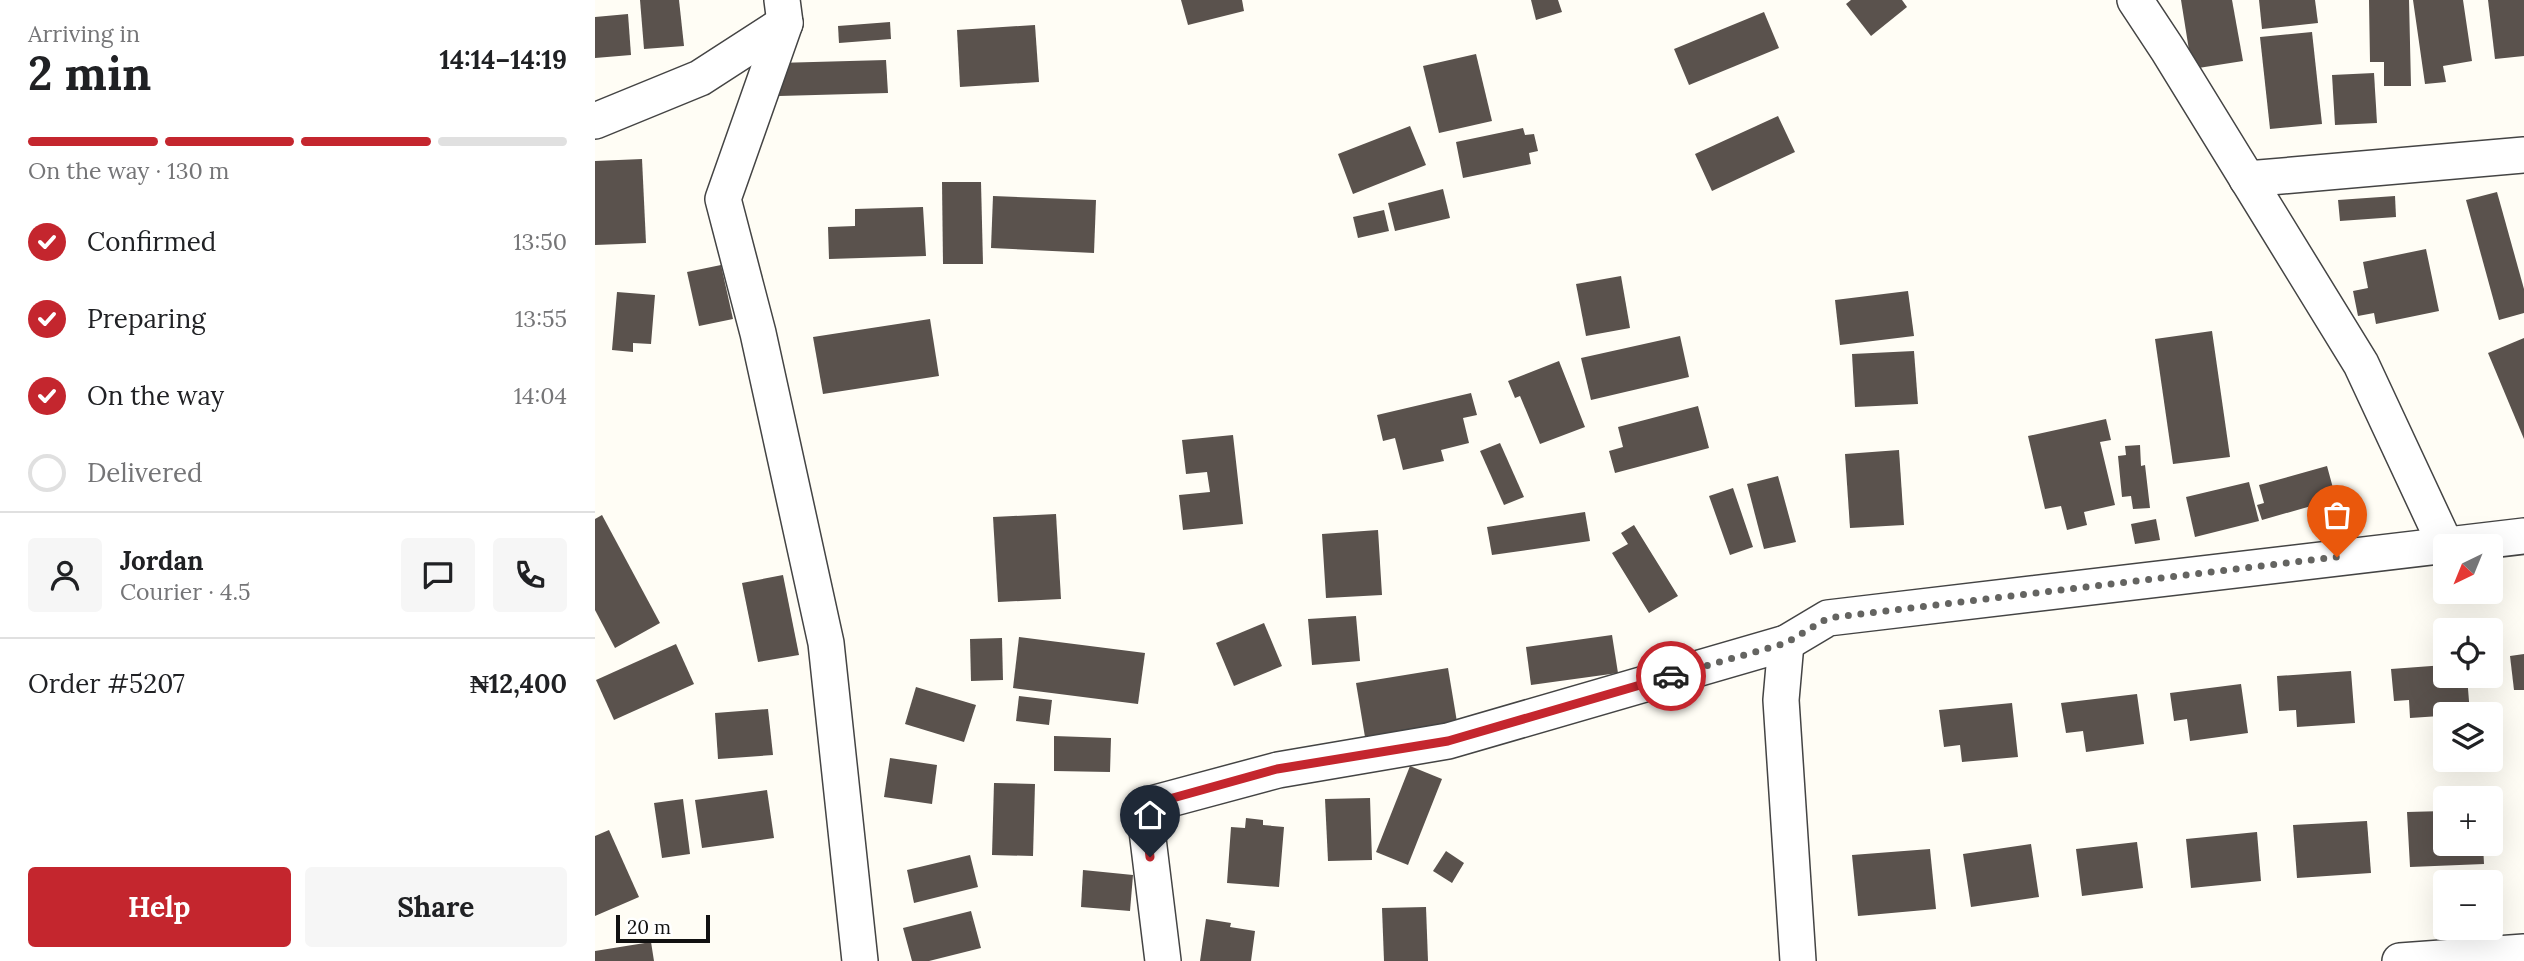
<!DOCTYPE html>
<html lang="en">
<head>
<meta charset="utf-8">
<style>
  :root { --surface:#fff; --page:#f6f6f6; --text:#202124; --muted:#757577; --line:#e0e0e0; --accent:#c4262e }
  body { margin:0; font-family:Lora,serif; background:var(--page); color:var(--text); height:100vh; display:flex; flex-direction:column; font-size:26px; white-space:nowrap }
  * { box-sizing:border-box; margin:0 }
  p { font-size:23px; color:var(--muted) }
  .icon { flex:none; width:38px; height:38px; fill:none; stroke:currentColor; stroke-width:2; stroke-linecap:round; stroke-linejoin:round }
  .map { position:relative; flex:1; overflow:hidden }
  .side { display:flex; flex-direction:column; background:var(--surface); width:595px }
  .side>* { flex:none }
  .needle { width:46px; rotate:223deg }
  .fabs { position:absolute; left:1838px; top:534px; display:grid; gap:14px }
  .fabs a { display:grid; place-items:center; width:70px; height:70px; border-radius:7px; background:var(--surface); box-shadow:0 7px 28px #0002; font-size:35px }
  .scale { position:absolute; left:21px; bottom:18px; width:94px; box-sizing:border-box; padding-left:7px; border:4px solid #111; border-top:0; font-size:19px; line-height:24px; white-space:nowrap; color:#111; -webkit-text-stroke:5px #fff; paint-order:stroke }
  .pin { position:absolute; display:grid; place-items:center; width:60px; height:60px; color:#fff; margin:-72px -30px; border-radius:50% 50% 50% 0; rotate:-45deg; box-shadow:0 0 7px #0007 }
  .pin .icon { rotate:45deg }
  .courier { position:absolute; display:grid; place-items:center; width:70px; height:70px; margin:-35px; border:5px solid #c4262e; border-radius:50%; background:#fff; color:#222; box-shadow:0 2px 9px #0007 }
  .headline em { font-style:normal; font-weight:800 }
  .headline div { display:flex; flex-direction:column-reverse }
  .headline { display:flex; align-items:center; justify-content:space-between; height:119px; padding:0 28px }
  h1 { font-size:46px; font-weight:800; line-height:52px }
  .bar { display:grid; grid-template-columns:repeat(4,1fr); gap:10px 7px; align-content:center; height:84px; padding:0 28px }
  .bar i { height:9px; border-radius:5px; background:var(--line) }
  .bar .current { background:var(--accent) }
  .bar p { grid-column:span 4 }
  .line { display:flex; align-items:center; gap:18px; padding:0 28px; border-top:2px solid var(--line) }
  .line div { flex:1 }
  .round { display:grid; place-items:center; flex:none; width:74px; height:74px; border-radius:7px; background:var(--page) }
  ol { padding:0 28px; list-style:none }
  li { display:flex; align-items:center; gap:21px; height:77px }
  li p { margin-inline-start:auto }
  li .icon { padding:7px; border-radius:50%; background:var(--accent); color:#fff; stroke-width:4 }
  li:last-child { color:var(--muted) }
  li i { width:38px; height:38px; border:4px solid var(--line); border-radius:50% }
  .primary-button { display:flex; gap:14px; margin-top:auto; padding:14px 28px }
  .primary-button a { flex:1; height:80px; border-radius:7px; background:var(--accent); color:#fff; font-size:28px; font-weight:800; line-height:80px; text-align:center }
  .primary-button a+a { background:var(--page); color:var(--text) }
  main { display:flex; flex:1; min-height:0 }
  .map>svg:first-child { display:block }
  .building { fill:#5a524d }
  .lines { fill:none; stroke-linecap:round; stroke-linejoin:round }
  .minor-casing { stroke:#444; stroke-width:38 }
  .minor { stroke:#fff; stroke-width:35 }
  .done { stroke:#646461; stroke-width:7; stroke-dasharray:0 12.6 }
  .route { stroke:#c4262e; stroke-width:9 }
</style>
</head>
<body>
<main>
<section class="side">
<div class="headline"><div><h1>2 min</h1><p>Arriving in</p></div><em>14:14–14:19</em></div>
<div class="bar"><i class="current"></i><i class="current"></i><i class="current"></i><i></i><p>On the way · 130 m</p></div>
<ol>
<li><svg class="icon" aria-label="check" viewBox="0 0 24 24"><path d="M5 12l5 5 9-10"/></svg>Confirmed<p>13:50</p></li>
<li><svg class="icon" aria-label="check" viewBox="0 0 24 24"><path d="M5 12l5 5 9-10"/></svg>Preparing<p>13:55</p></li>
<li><svg class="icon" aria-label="check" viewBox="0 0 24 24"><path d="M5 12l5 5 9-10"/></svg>On the way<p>14:04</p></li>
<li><i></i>Delivered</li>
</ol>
<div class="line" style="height:126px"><a class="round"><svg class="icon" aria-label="person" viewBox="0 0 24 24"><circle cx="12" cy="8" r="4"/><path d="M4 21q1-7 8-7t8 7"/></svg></a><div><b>Jordan</b><p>Courier · 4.5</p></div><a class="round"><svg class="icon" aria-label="chat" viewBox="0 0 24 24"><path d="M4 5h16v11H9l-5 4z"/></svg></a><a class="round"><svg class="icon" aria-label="phone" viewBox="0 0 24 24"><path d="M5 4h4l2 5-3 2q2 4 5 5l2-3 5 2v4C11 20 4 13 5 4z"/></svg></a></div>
<div class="line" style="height:91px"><div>Order #5207</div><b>₦12,400</b></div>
<div class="primary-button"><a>Help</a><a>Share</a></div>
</section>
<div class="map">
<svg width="1929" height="961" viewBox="0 0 1929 961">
  <rect width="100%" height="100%" fill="#fffdf5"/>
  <g class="building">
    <polygon points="45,0 84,0 89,46 49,49"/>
    <polygon points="586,0 647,0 649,11 593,25"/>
    <polygon points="936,0 963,0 967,12 941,20"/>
    <polygon points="1256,0 1307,0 1312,7 1276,36 1251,4"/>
    <polygon points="1586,0 1637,0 1648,61 1597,69"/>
    <polygon points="1664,0 1720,0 1723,23 1667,29"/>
    <polygon points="1774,0 1814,0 1816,86 1789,86 1789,62 1775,62"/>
    <polygon points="1818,0 1868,0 1877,61 1848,66 1851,82 1830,84"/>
    <polygon points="1893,0 1929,0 1929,56 1900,59"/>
    <polygon points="1169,12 1184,48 1094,85 1079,49"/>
    <polygon points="33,14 36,55 0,58 0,17"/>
    <polygon points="295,22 296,39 244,43 243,26"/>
    <polygon points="440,25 444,82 365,87 362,30"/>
    <polygon points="1717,32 1727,124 1675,129 1665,37"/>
    <polygon points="881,54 897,121 844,133 828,66"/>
    <polygon points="291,60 293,93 184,96 182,63"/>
    <polygon points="1779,73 1782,123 1740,125 1737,75"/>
    <polygon points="1183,116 1200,152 1117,191 1100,154"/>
    <polygon points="815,126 831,165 758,194 743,154"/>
    <polygon points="928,128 930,135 939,134 943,151 934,153 936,164 868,178 861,142"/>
    <polygon points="47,159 51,243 0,245 0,161"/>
    <polygon points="347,182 386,182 388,264 348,264"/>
    <polygon points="848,189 855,218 800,231 793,203"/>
    <polygon points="1902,192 1929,289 1929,313 1904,320 1871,200"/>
    <polygon points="398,196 501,200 499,253 396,248"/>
    <polygon points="1800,196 1801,217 1745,221 1743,200"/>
    <polygon points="328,207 331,256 234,259 233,227 260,226 260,209"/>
    <polygon points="789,210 794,231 763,238 758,217"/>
    <polygon points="1831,249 1844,311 1781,324 1779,313 1763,316 1758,291 1773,288 1768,262"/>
    <polygon points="126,265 138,319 104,326 92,272"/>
    <polygon points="1026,276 1035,328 991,336 981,284"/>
    <polygon points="1313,291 1319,336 1245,345 1240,300"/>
    <polygon points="22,292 60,295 56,344 38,343 38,352 17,350"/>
    <polygon points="335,319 344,376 228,394 218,337"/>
    <polygon points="1617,331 1635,457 1578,464 1560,339"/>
    <polygon points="1085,336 1094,377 996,400 986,358"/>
    <polygon points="1929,338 1929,439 1893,353"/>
    <polygon points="1319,351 1323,404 1260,407 1257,354"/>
    <polygon points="964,361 990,427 945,444 925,396 920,398 913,381"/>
    <polygon points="876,393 882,415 868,418 874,443 846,450 849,461 808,470 800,438 788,441 782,415"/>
    <polygon points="1103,406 1114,448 1020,473 1014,451 1028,447 1023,427"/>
    <polygon points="1511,419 1516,440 1505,442 1520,505 1489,512 1492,525 1472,530 1466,506 1450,509 1433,436"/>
    <polygon points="638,435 648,524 588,530 584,495 615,492 612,472 591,474 587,440"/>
    <polygon points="905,443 929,497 909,505 885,451"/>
    <polygon points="1545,445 1546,466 1550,465 1555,508 1538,509 1536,496 1527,497 1523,456 1531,455 1530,446"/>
    <polygon points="1304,450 1309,525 1255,528 1250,454"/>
    <polygon points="1732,466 1741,499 1667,520 1662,505 1669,503 1664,485"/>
    <polygon points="1183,476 1201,542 1169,549 1152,484"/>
    <polygon points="1654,482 1664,521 1600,537 1591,497"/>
    <polygon points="1138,488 1158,547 1135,555 1114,496"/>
    <polygon points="990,512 995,541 897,555 892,527"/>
    <polygon points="461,514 466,599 403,602 398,517"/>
    <polygon points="7,515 65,623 20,648 0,610 0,519"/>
    <polygon points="1561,519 1565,540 1540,544 1536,524"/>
    <polygon points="1039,525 1083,596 1054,613 1017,553 1033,544 1026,533"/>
    <polygon points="783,530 787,595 731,598 727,534"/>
    <polygon points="188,575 204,655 163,662 147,583"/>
    <polygon points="761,616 765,661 717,665 713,619"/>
    <polygon points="669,623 687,666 639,686 621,643"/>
    <polygon points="1017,635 1023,673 936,685 931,647"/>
    <polygon points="424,637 550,653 543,704 418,688"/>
    <polygon points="407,638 408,680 376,681 375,639"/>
    <polygon points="81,644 99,684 19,720 1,680"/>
    <polygon points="1929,654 1929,690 1919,690 1915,656"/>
    <polygon points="1850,665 1850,676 1872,676 1875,714 1815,718 1814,700 1799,701 1796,669"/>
    <polygon points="853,668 862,722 770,737 761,683"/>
    <polygon points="1756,671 1760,723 1702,727 1701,710 1684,711 1682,676"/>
    <polygon points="1646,684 1653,733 1595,741 1592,719 1579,721 1575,693"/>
    <polygon points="321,687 381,705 369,742 310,724"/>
    <polygon points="1542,694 1549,744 1491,752 1488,731 1471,733 1466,703"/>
    <polygon points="424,696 457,700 454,725 421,721"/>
    <polygon points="1417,703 1423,757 1367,762 1365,745 1349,747 1344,710"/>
    <polygon points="173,709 178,755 123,759 120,713"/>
    <polygon points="459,736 516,738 515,772 459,771"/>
    <polygon points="295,758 342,765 337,804 289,797"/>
    <polygon points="815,766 847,779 813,865 781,852"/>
    <polygon points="399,783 440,784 438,856 397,855"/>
    <polygon points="172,790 179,838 107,848 100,800"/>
    <polygon points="775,798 777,860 733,861 730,799"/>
    <polygon points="88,799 95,854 67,858 59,803"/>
    <polygon points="1850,811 1850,844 1888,844 1889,864 1815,867 1812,812"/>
    <polygon points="651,818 668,820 668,825 689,827 684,887 632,883 636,827 650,828"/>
    <polygon points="1772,821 1776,873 1702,878 1698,825"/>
    <polygon points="14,830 44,897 0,916 0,836"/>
    <polygon points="1662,832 1666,881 1596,888 1591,839"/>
    <polygon points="1542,842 1548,888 1487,896 1481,849"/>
    <polygon points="1436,844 1444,897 1376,907 1368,854"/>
    <polygon points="1335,849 1341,909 1263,916 1257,855"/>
    <polygon points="851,851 869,863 857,883 838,871"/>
    <polygon points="375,855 383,887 319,903 312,870"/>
    <polygon points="488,870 538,875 535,911 486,907"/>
    <polygon points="831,907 833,961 789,961 787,908"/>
    <polygon points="376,911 386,948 334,961 317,961 308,928"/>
    <polygon points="611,919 636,923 635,927 660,931 656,961 605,961"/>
    <polygon points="56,942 59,961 0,961 0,951"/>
  </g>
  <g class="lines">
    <g class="minor-casing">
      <g id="minor">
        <polyline points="187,0 190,23 128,199 163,333 231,643 265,961"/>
        <polyline points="1540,0 1573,50 1766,364 1850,544"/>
        <polyline points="0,121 105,78 190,23"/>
        <polyline points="1652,179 1929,155"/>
        <polyline points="1191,643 1186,700 1203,961"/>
        <polyline points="568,961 549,806 683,770 853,741 1191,643 1233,618 1929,536"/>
        <polyline points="1805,961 1929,952"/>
      </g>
    </g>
    <use href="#minor" class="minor"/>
  </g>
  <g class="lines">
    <polyline class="done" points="1076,676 1191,643 1233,618 1742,557"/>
    <polyline class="route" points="555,857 549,806 682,769 853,741 1076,676"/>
  </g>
</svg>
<div class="fabs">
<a><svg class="needle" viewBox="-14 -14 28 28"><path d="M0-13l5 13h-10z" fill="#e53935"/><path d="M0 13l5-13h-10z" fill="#757577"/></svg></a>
<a><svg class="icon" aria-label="locate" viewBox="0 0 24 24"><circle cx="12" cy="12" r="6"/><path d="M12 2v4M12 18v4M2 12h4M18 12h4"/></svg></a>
<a><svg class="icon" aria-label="layers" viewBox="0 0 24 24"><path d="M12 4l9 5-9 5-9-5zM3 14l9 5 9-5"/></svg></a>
<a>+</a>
<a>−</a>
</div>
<div class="scale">20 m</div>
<div class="pin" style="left:1742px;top:557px;background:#ea580c"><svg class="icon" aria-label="bag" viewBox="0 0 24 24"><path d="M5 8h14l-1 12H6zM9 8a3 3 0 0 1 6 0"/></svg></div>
<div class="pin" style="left:555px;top:857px;background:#1f2937"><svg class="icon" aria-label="home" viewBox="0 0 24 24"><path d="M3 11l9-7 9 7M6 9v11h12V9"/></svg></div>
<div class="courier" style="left:1076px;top:676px"><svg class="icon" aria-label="car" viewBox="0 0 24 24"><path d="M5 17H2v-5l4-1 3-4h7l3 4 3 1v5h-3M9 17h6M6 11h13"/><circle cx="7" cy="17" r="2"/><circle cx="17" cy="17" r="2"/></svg></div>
</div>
</main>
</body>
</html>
